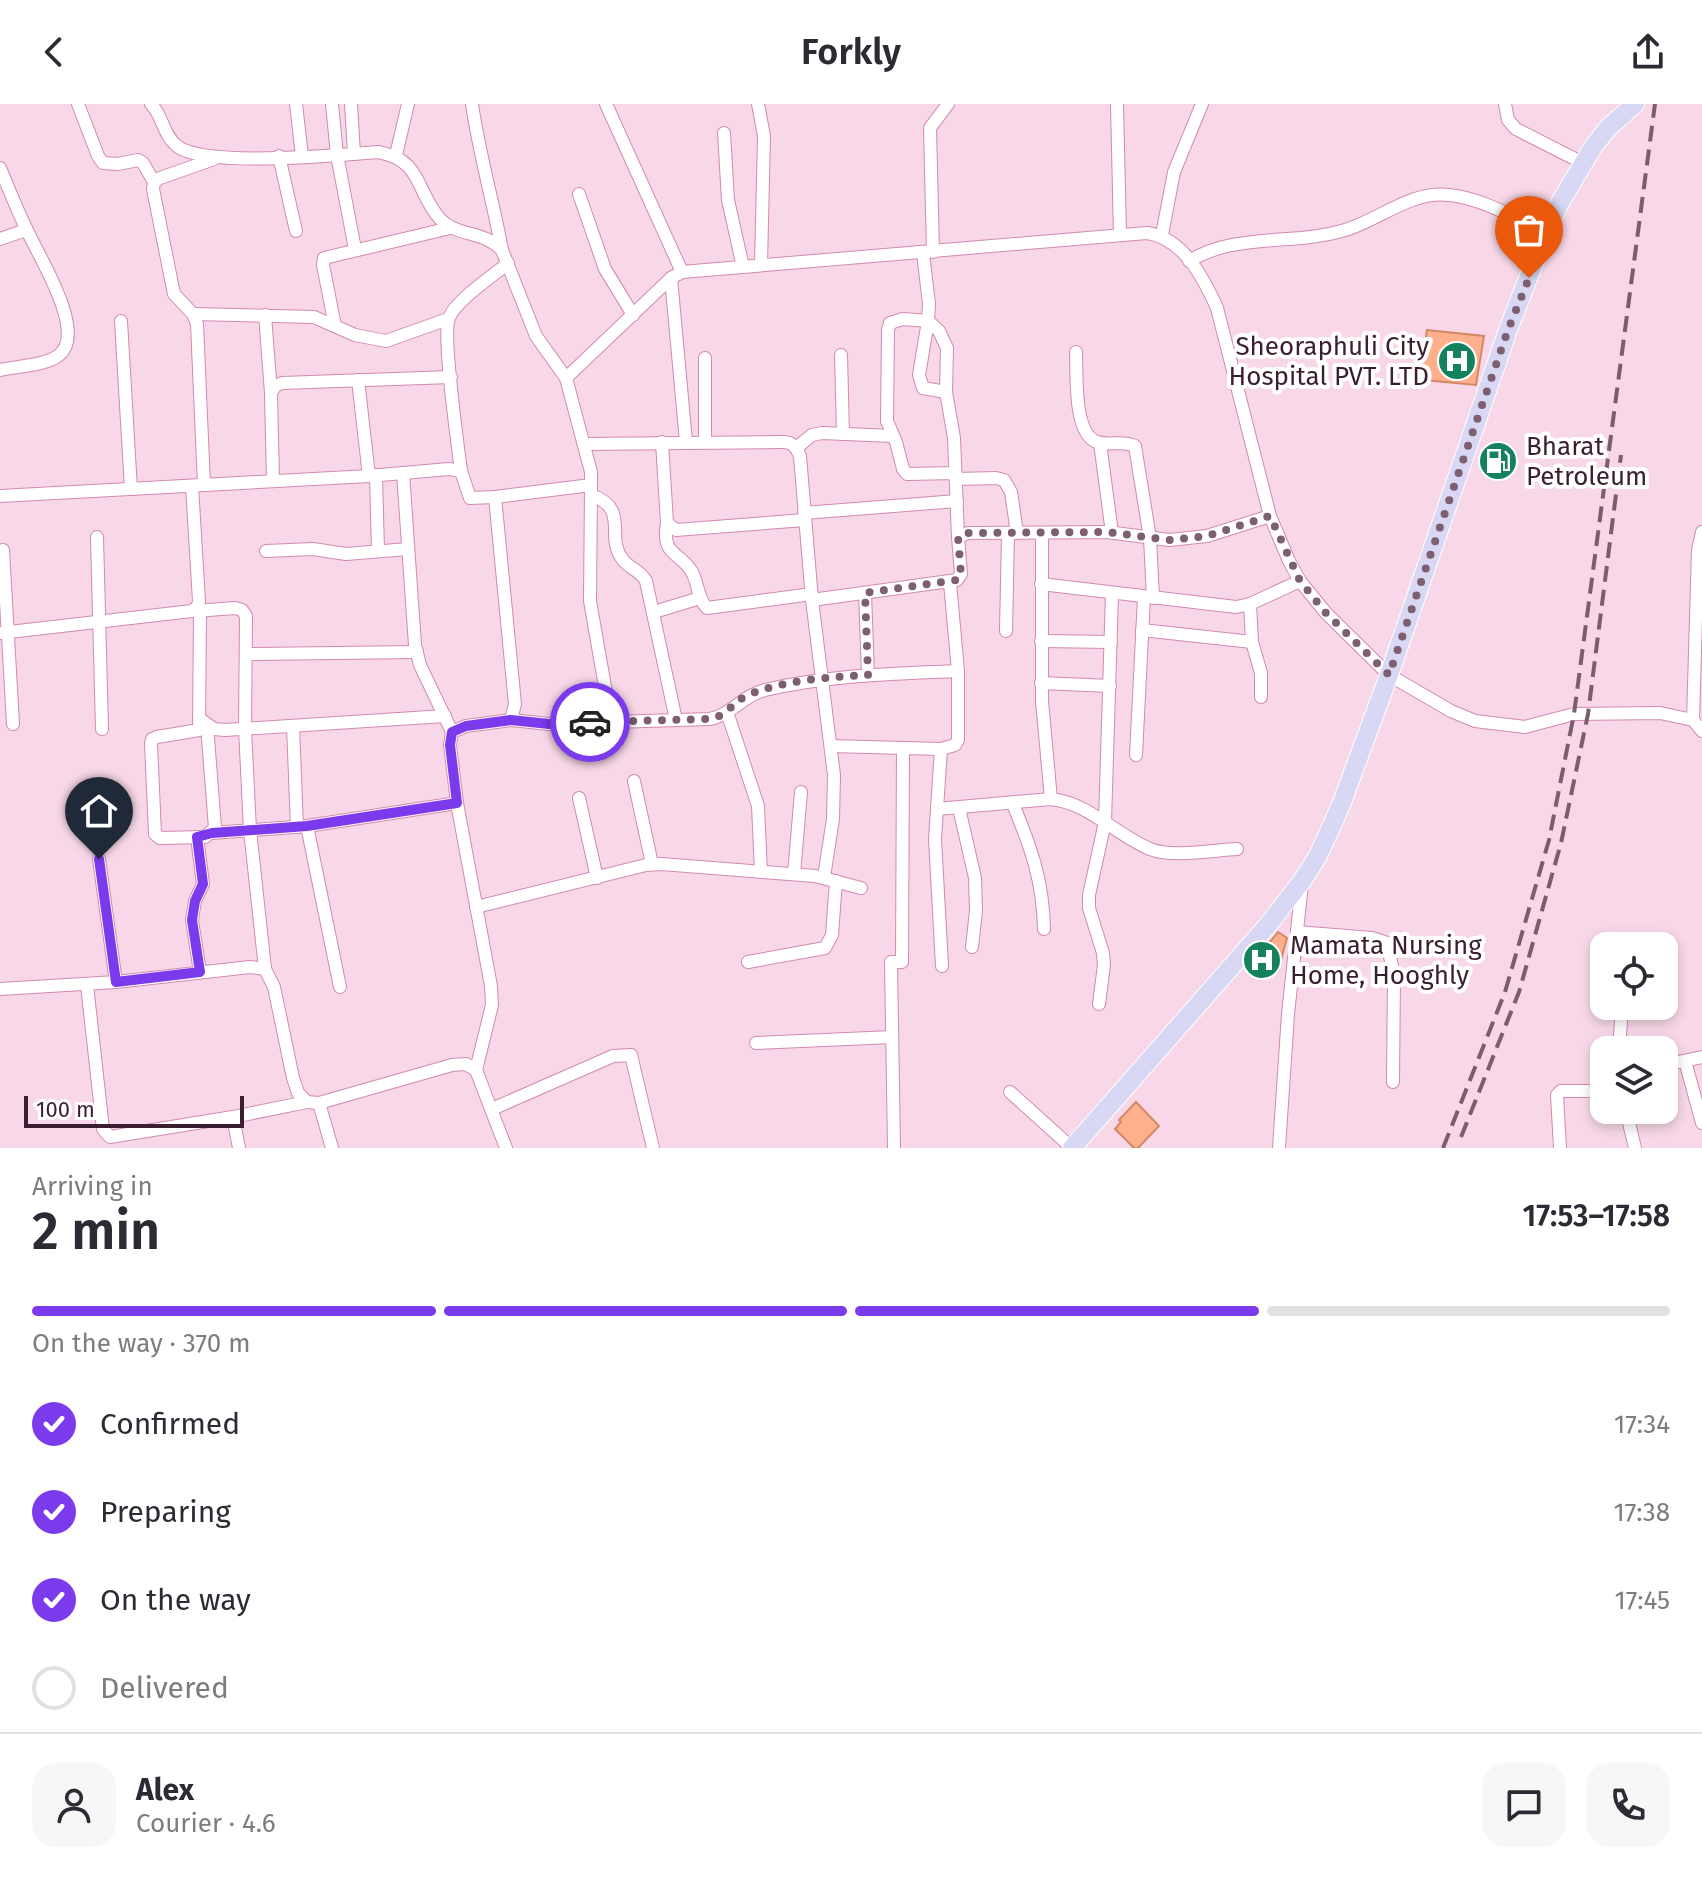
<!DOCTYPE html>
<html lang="en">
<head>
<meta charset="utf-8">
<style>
  :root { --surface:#fff; --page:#f7f7f7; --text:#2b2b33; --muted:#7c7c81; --line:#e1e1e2; --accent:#7c3aed }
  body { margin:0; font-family:"Fira Sans",sans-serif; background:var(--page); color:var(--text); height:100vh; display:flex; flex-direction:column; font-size:30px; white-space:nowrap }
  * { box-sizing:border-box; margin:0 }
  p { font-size:26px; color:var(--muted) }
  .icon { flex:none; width:44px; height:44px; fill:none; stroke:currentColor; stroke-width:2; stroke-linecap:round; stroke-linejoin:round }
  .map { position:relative; height:1044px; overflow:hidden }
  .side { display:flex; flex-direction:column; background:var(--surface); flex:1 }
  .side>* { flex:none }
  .controls { position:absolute; left:1590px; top:828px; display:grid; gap:16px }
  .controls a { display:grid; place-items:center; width:88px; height:88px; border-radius:16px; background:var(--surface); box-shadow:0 4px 12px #0003; font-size:40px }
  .scale { position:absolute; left:24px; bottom:20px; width:220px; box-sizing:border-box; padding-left:8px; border:4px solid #3b1e2f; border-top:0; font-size:22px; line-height:28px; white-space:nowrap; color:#3b1e2f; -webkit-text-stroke:6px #fff; paint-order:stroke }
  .pin { position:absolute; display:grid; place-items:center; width:68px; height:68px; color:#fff; margin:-82px -34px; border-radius:50% 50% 50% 0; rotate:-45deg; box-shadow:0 0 8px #0007 }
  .pin .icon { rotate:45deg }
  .courier { position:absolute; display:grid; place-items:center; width:80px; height:80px; margin:-40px; border:6px solid #7c3aed; border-radius:50%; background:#fff; color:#222; box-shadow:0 2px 10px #0007 }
  .overview em { font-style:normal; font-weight:600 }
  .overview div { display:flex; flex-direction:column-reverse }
  .overview { display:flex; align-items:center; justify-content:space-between; height:136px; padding:0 32px }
  h1 { font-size:52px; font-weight:600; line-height:60px }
  .bar { display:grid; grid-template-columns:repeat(4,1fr); gap:12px 8px; align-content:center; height:96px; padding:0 32px }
  .bar i { height:10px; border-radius:6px; background:var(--line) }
  .bar .current { background:var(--accent) }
  .bar p { grid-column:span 4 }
  .line { display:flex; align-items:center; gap:20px; padding:0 32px; border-top:2px solid var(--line) }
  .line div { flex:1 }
  .round { display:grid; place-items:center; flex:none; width:84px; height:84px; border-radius:24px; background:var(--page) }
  ol { padding:0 32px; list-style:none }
  li { display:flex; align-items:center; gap:24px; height:88px }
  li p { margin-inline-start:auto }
  li .icon { padding:8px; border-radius:50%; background:var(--accent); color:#fff; stroke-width:4 }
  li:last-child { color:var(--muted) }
  li i { width:44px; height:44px; border:4px solid var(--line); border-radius:50% }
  header { display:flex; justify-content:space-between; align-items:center; height:104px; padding:0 32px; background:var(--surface); font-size:36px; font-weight:600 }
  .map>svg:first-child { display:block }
  .building { fill:#feb08d; stroke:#d38866; stroke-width:2 }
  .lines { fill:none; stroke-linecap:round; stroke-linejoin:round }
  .minor-casing { stroke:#d389b2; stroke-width:14 }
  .primary-casing { stroke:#fff; stroke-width:20 }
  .minor { stroke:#fff; stroke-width:12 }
  .primary { stroke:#d8d7f4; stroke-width:18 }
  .rail { stroke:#7b5d6e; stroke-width:4; stroke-dasharray:16 8; stroke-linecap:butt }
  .done { stroke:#7d5f70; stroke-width:8; stroke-dasharray:0 14.4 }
  .route { stroke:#7c3aed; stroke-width:10 }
  .labels { text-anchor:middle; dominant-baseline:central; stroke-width:8; stroke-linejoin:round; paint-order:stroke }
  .poi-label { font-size:26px; fill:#3b1e2f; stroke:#fff; text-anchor:start }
</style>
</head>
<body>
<header><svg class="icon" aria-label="back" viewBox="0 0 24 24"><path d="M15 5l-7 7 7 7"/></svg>Forkly<svg class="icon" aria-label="share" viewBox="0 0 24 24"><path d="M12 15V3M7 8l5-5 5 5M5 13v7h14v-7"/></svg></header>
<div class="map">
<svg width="1702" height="1044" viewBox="0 0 1702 1044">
  <rect width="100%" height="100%" fill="#f8d8e8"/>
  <g class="building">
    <polygon points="1427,226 1484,232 1476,281 1424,276 1421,265"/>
    <polygon points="1278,828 1287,834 1278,867 1253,859"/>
    <polygon points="1136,998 1159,1022 1138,1044 1134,1044 1115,1025 1121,1018 1119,1016"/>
  </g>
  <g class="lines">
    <g class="minor-casing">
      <g id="minor">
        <polyline points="78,0 98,52 103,59 118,60 138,56 143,59 154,78"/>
        <polyline points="296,0 302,52"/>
        <polyline points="332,0 337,51 355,145"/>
        <polyline points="351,0 354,50"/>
        <path d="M 472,0 C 479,49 493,97 502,146"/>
        <polyline points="606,0 682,168"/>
        <polyline points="758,0 764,32 761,161"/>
        <polyline points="1117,0 1120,131"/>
        <polyline points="1505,0 1508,16 1516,25 1583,59"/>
        <polyline points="724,29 728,96 743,163"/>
        <polyline points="396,51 408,0"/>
        <polyline points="279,52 296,127"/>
        <path d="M 0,64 C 9,85 17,106 27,126 C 37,150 88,228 59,251 C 45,262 17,262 0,266"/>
        <polyline points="579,90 605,165 633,211"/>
        <polyline points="1162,131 1174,68 1202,0"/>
        <polyline points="0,135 26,126"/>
        <polyline points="933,148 930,24 948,0"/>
        <polyline points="923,149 929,200 928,217 919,271 923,284 946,288"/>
        <path d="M 1189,157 C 1238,128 1292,142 1345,126 C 1379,116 1412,86 1449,91 C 1482,94 1516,115 1546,128"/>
        <polyline points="671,174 686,338"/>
        <polyline points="193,210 314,213 355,231 386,237 448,215"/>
        <polyline points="265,211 271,289"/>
        <polyline points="121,217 131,385"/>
        <polyline points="335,222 323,161 324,154 450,124"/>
        <path d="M 1076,248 C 1077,269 1073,330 1097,338 C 1110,342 1122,336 1135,342 L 1150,434 L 1153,494"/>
        <polyline points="841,251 843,330"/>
        <path d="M 566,274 L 671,174 L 682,168 L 1147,129 C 1183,134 1203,173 1217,204 L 1270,412 L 1289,457 L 1300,477 L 1326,509 L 1389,571 L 1451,607 L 1475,617 L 1525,623 L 1574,610 L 1660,609 L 1693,616 L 1702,627"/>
        <polyline points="358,276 369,372"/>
        <polyline points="662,338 667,419 676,426 805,416"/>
        <polyline points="705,338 705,254"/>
        <polyline points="1100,339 1112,429"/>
        <path d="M 584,340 L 783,338 C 793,338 796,343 800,352 L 812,496 L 834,671 L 833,715 L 824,773"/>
        <polyline points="796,344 812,331 822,329 893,332"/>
        <path d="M 461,367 C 458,342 442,231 449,214 C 456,196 493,172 508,159"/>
        <polyline points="403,369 415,541 420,561 452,628"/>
        <polyline points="956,369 907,370 903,365 896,338 887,317 888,226 890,219 903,215 928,217 939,227 947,244 946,288 954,334 958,433"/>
        <polyline points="376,371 378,447"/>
        <polyline points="956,375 996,374 1004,376 1011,388 1017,429"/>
        <polyline points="273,377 271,289 275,282 282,279 451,273"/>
        <polyline points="204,381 197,220 193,210 174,190 153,85 154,78 160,74 214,55"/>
        <polyline points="591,384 590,497 611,617"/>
        <path d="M 591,391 C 631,405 604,432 623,456 C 630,465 640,466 646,477 L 676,616"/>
        <path d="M 0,392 L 369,372 L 449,365 L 461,367 L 470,394 L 495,393 L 591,381 L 591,368 L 566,274 L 536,232 L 502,146 C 483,126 457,133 440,115 C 415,87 423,56 378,48 C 340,51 204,64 177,42 C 163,31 163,12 151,0"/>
        <polyline points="804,409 957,397"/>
        <path d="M 667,419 C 661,453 680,447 692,468 C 699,481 697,494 707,504 L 812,490"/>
        <polyline points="1042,430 1042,597 1051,695"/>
        <polyline points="97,433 102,625"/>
        <polyline points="3,446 13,620"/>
        <polyline points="266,447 313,445 346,450 408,445"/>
        <polyline points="1041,480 1236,503 1250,500 1300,477"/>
        <polyline points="865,489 868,571"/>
        <polyline points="812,496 957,476 961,470 958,433 968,429 1107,428 1169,436 1207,432 1270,412"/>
        <polyline points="1250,500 1252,538 1261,569 1261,593"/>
        <polyline points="195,507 235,504 242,506 246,512 245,625 250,726 265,865"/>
        <polyline points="200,507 199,626 157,633 152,635 151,640 155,730 160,734 205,733 215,724 207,621"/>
        <polyline points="654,508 700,494"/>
        <polyline points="1142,526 1252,538"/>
        <polyline points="1006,527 1008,429"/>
        <polyline points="0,529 192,507 198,502 199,497 192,382"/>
        <polyline points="1041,537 1111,538"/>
        <polyline points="246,550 417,548"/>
        <polyline points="1041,579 1110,582"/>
        <polyline points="727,608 758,702 761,768"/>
        <path d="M 511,616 L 549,620 L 710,615 C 731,611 742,592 765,586 C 828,571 893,570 958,567"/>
        <polyline points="1693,616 1698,446 1702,428"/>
        <polyline points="203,617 214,625 225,626 445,612"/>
        <polyline points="293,622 297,723"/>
        <polyline points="831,642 941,645 955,641 958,636 958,567 950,479"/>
        <polyline points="941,645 935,735 942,862"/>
        <polyline points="1136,651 1144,493"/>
        <polyline points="634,677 652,760"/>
        <polyline points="579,694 597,774"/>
        <path d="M 1013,700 C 1031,744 1043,776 1044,825"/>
        <polyline points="959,704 975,774 976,807 972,843"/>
        <path d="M 937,705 L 1051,695 C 1089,699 1116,731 1150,745 C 1172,754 1214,746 1237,745"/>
        <polyline points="307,722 340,883"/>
        <polyline points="212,729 307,722 457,699"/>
        <polyline points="197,733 203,780 195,797 192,816 200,868"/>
        <polyline points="99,755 116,878"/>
        <polyline points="794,770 801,688"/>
        <polyline points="476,803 646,761 661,760 815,772 861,784"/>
        <polyline points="1297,828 1372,834 1387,839 1394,871 1393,978"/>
        <polyline points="748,858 825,844 832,831 836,777"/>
        <polyline points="87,881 103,1025 110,1033 233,1013 307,998"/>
        <polyline points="0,885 116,878 250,863 265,865 274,883 293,974 298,989 307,998 319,999 452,961 466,960 476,966 506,1044"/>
        <polyline points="1099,900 1104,861 1103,849 1089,804 1089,791 1105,718 1112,489"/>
        <polyline points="756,939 892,933"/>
        <polyline points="1619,946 1622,902"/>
        <polyline points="1685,957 1702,1019"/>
        <polyline points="1664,961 1702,953"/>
        <polyline points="476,966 492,901 491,882 457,699 450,641 452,628 466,622 511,616 515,600 495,393"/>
        <polyline points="1010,988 1072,1044"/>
        <polyline points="319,999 332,1044"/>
        <polyline points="492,1005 613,952 631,951 653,1044"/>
        <polyline points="1626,1006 1635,1044"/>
        <polyline points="233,1013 239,1044"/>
        <polyline points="894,1044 891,858 902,858 903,644"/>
        <polyline points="1279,1044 1288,910 1302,780"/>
        <polyline points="1560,1044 1557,991 1561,987 1604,987"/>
      </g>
    </g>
    <g class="primary-casing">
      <polyline id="primary" points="1072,1044 1268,821 1302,777 1318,752 1341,701 1389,571 1508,226 1546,128 1561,97 1593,43 1608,24 1635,0"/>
    </g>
    <use href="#minor" class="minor"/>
    <use href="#primary" class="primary"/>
    <g class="rail">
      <polyline points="1461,1033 1519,888 1561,739 1588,610 1621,351"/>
      <polyline points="1443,1044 1505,888 1549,736 1574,610 1655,0"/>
    </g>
  </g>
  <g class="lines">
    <path class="done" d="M 590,618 L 710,615 C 727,612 732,599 746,592 C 781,576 831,573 868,571 L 865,489 L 957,476 L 961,470 L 958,433 L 968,429 L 1107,428 L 1169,436 L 1207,432 L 1270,412 L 1300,477 L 1326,509 L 1389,571 L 1508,226 L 1529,174"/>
    <polyline class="route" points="99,755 116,878 200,868 192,816 195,797 203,780 197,733 212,729 307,722 457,699 450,641 452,628 466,622 511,616 549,620 590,618"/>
  </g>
  <defs>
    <g id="hospital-disc" transform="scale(2)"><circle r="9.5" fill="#14825f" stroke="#fff"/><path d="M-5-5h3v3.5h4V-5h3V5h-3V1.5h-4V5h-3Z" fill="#fff"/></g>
    <g id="fuel-disc" transform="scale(2)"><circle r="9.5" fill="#14825f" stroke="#fff"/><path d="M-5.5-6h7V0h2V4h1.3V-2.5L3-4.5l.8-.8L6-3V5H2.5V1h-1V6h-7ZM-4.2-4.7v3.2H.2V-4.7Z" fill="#fff"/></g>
  </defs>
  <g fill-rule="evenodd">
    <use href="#hospital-disc" x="1457" y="257"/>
    <use href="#fuel-disc" x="1498" y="357"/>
    <use href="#hospital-disc" x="1262" y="856"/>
  </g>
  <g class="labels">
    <g class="poi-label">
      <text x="1429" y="242" text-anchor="end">Sheoraphuli City<tspan x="1429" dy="30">Hospital PVT. LTD</tspan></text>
      <text x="1526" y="342">Bharat<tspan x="1526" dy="30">Petroleum</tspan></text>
      <text x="1290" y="841">Mamata Nursing<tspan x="1290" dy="30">Home, Hooghly</tspan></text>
    </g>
  </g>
</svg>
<div class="controls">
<a><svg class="icon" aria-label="locate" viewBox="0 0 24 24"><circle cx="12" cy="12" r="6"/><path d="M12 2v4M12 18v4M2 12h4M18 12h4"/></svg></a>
<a><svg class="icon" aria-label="layers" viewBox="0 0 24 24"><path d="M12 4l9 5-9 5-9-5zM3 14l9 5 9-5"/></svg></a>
</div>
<div class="scale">100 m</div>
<div class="pin" style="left:1529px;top:174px;background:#ea580c"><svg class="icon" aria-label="bag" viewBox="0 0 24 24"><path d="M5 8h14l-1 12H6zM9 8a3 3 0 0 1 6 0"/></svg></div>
<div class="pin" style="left:99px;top:755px;background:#1f2937"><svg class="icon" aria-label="home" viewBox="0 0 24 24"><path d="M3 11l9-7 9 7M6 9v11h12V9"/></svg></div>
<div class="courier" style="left:590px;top:618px"><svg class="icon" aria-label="car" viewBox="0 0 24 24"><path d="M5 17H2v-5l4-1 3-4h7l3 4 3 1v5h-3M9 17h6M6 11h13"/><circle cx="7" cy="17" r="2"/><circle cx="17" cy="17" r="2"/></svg></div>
</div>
<section class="side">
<div class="overview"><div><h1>2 min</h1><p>Arriving in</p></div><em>17:53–17:58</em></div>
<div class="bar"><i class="current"></i><i class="current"></i><i class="current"></i><i></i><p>On the way · 370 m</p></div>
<ol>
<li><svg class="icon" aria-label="check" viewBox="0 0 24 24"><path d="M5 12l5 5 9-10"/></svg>Confirmed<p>17:34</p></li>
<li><svg class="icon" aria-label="check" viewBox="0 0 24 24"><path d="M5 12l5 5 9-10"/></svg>Preparing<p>17:38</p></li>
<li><svg class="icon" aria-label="check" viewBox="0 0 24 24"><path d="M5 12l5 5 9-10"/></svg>On the way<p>17:45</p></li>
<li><i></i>Delivered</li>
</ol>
<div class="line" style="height:144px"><a class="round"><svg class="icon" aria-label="person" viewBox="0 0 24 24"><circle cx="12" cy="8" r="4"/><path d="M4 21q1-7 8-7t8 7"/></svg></a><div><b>Alex</b><p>Courier · 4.6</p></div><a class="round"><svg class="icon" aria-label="chat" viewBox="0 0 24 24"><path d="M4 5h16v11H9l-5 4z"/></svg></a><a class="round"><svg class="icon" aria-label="phone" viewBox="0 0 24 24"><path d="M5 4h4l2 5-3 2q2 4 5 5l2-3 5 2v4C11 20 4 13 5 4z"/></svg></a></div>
</section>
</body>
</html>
